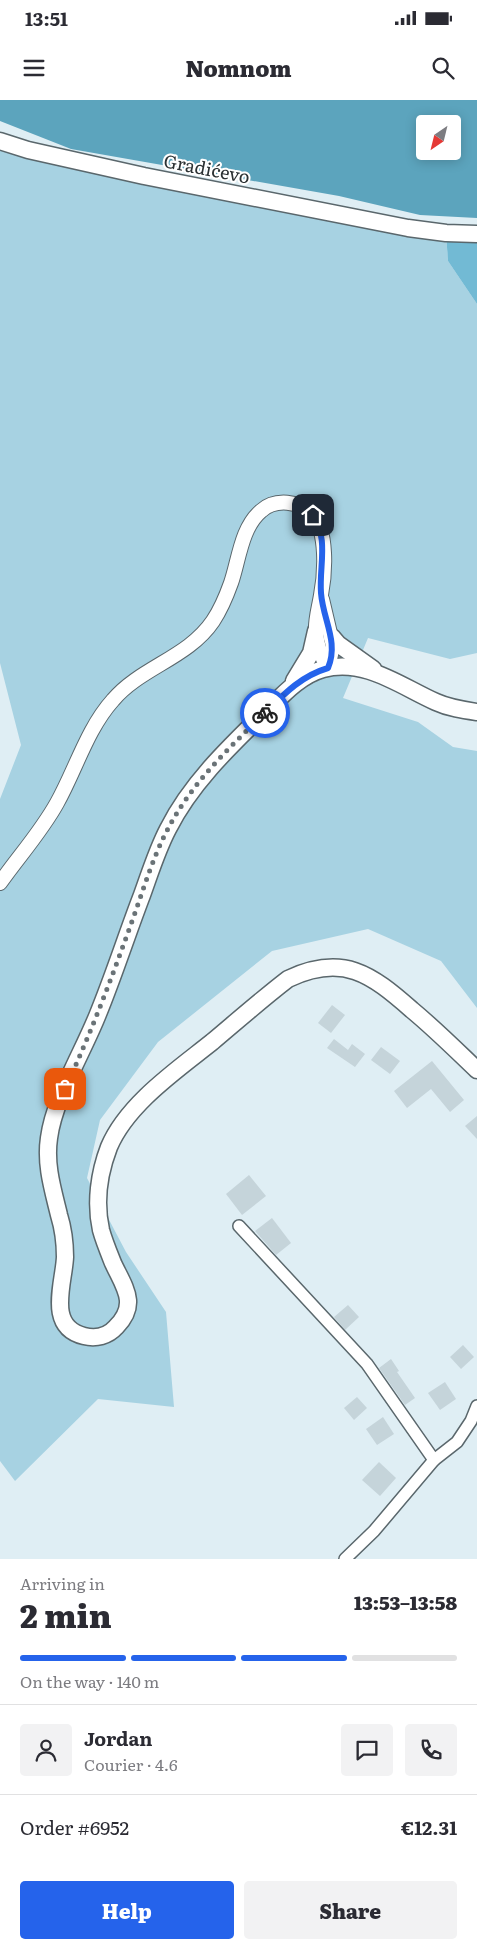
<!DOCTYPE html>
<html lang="en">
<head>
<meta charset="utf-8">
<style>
  :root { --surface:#fff; --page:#f2f2f3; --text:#2b2b33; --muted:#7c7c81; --line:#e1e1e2; --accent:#2563eb }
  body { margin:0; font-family:Literata,serif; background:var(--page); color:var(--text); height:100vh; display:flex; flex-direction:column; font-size:19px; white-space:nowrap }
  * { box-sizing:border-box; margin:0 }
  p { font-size:16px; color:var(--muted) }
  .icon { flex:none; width:28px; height:28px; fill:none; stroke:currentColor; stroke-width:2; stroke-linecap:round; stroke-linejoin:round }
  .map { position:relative; height:1459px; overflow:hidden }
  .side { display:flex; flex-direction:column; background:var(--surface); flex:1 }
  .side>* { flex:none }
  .needle { width:32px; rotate:215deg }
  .tools { position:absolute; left:416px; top:15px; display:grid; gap:10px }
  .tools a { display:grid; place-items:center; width:45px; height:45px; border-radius:5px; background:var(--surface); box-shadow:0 2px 12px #0003; font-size:25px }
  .pin { position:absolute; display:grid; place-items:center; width:42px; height:42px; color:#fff; margin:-21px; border-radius:10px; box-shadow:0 2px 8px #0006 }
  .courier { position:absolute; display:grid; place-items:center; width:50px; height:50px; margin:-25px; border:4px solid #2563eb; border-radius:50%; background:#fff; color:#222; box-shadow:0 1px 6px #0007 }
  .overview em { font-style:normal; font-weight:800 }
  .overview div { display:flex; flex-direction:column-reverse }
  .overview { display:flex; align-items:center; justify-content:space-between; height:85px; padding:0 20px }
  h1 { font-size:32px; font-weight:800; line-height:38px }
  .bar { display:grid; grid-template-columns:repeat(4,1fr); gap:8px 5px; align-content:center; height:60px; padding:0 20px }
  .bar i { height:6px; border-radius:4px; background:var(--line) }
  .bar .current { background:var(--accent) }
  .bar p { grid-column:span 4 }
  .line { display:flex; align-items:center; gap:12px; padding:0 20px; border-top:1px solid var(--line) }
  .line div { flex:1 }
  .round { display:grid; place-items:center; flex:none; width:52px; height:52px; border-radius:5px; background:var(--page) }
  .action { display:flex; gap:10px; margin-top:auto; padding:10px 20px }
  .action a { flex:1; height:58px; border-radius:5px; background:var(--accent); color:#fff; font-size:20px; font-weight:800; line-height:58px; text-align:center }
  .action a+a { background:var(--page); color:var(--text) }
  .status { display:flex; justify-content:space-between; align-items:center; height:35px; padding:0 25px; background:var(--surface); direction:ltr }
  .status svg { height:14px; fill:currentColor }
  header { display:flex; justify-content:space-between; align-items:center; height:65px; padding:0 20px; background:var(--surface); font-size:22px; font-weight:800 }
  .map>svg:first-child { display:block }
  .green { fill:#a7d2e2 }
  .forest { fill:#72bad4 }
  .water { fill:#5ca4bd; fill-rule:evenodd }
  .building { fill:#c5d4da }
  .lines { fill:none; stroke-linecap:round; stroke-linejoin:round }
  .minor-casing { stroke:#5a676c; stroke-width:14 }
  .tertiary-casing { stroke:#5a676c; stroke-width:16 }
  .secondary-casing { stroke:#5a676c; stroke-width:19 }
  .minor { stroke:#fff; stroke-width:11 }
  .tertiary { stroke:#fff; stroke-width:14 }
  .secondary { stroke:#fff; stroke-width:16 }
  .done { stroke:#6a7377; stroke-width:5; stroke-dasharray:0 9 }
  .route { stroke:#2563eb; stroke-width:6 }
  .labels { text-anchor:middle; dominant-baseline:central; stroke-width:4; stroke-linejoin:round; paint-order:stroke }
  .street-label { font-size:18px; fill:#2b3133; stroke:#fff }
</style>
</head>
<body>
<div class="status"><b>13:51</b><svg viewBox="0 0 49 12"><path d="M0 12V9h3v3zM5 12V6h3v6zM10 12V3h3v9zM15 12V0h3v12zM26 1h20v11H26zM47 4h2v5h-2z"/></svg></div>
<header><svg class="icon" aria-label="menu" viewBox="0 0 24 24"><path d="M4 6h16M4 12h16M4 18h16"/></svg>Nomnom<svg class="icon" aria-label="search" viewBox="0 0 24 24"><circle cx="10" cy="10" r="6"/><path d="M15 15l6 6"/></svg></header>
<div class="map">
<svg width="477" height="1459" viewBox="0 0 477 1459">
  <rect width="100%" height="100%" fill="#dfeef4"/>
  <polygon class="green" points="0,45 446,133 448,161 477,204 477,553 450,559 368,538 343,598 418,622 453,647 477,651 477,908 441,861 368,829 272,851 158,942 100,1020 87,1078 126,1152 166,1212 174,1307 98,1299 15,1381 0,1361 0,699 21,645 0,563"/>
  <polygon class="forest" points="446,133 477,134 477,204 448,161"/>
  <path class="water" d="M 0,0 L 477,0 L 477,118 L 420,115 L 339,96 L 71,49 L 0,21 ZM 425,24 L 452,24 L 452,51 L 425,51 Z"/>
  <g class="building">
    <polygon points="332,905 345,915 331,933 318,923"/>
    <polygon points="334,939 348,950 352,944 365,954 355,967 327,948"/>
    <polygon points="381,947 400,961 390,974 371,960"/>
    <polygon points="432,961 464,1000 450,1012 431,989 407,1008 394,991"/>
    <polygon points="477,1016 477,1039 465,1026"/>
    <polygon points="249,1075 266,1096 242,1115 226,1094"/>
    <polygon points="272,1118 291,1143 276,1155 255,1131"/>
    <polygon points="348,1205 359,1217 345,1230 334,1217"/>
    <polygon points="463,1245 474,1257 461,1269 450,1257"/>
    <polygon points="391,1259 399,1271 397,1272 415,1298 405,1305 379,1268"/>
    <polygon points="445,1282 456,1299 440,1310 428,1293"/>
    <polygon points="357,1297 367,1308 354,1320 344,1308"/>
    <polygon points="383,1317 394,1334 377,1345 366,1329"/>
    <polygon points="379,1362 396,1378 380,1396 362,1380"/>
  </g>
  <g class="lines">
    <g class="minor-casing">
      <g id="minor">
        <polyline points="239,1126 367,1264 434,1360"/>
        <polyline points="345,1459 374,1431 434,1360 457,1342 471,1321 477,1306"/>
      </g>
    </g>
    <g class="tertiary-casing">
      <g id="tertiary">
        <polyline points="322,499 333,546 328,568"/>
        <path d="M 0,783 C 19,756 41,732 57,703 C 76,669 87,629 113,600 C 141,567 188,558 213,521 C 221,509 226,497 231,483 C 239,460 241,428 261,411 C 275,398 300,401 312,414 C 328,431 325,474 321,495 C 319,508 315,520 316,532 C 317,545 321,557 328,568"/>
      </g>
    </g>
    <g class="secondary-casing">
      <g id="secondary">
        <polyline points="0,41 28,50 144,76 408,128 446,133 477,134"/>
        <polyline points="332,537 338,544 373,569"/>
        <polyline points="294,581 311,553 316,531"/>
        <path d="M 477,612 C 463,610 449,608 436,602 C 400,586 365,558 323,569 C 298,576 280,598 262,615 C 227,649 190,685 168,729 C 157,750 150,773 142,795 C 127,834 114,875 98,914 C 83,952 54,999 49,1038 C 45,1065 53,1090 59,1115 C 63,1128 65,1143 65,1157 C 64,1183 46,1227 84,1236 C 96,1239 108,1236 116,1227 C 139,1204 124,1187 113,1163 C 109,1153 104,1141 101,1130 C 95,1103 99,1073 109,1047 C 127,1004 177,970 212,942 C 237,921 262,899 288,879 C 343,853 371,874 412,910 C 435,929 456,950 477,970"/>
      </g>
    </g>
    <use href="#minor" class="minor"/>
    <use href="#tertiary" class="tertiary"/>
    <use href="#secondary" class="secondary"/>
  </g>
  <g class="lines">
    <path class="done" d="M 65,989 C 90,935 111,880 131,824 C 144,789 154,751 174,718 C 197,678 232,645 265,613"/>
    <path class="route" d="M 265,613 C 284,594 301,576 328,568 C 339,542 323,520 321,493 C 319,465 329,440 313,415"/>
  </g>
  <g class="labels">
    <g class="street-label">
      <text transform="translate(207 68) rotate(11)">Gradićevo</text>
    </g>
  </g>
</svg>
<div class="tools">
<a><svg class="needle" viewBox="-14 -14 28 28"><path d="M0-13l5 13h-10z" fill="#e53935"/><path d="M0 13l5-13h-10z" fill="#7c7c81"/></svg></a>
</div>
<div class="pin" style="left:65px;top:989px;background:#ea580c"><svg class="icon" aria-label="bag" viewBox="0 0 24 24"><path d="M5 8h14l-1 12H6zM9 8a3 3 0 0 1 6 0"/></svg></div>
<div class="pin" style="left:313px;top:415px;background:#1f2937"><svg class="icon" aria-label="home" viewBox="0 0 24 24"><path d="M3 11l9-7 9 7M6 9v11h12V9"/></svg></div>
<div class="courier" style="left:265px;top:613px"><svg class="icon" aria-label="bike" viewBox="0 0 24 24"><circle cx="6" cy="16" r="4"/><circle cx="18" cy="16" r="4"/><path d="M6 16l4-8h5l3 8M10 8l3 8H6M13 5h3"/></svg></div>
</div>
<section class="side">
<div class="overview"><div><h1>2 min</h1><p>Arriving in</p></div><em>13:53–13:58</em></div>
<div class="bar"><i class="current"></i><i class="current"></i><i class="current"></i><i></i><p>On the way · 140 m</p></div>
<div class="line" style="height:90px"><a class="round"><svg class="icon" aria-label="person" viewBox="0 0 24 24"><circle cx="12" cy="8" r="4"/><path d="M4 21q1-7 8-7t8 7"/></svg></a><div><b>Jordan</b><p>Courier · 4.6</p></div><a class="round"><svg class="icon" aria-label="chat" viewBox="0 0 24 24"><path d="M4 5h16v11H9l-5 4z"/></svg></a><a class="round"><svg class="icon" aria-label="phone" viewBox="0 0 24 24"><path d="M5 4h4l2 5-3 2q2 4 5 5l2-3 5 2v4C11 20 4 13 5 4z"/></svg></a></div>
<div class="line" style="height:65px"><div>Order #6952</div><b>€12.31</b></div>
<div class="action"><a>Help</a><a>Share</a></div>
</section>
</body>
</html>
